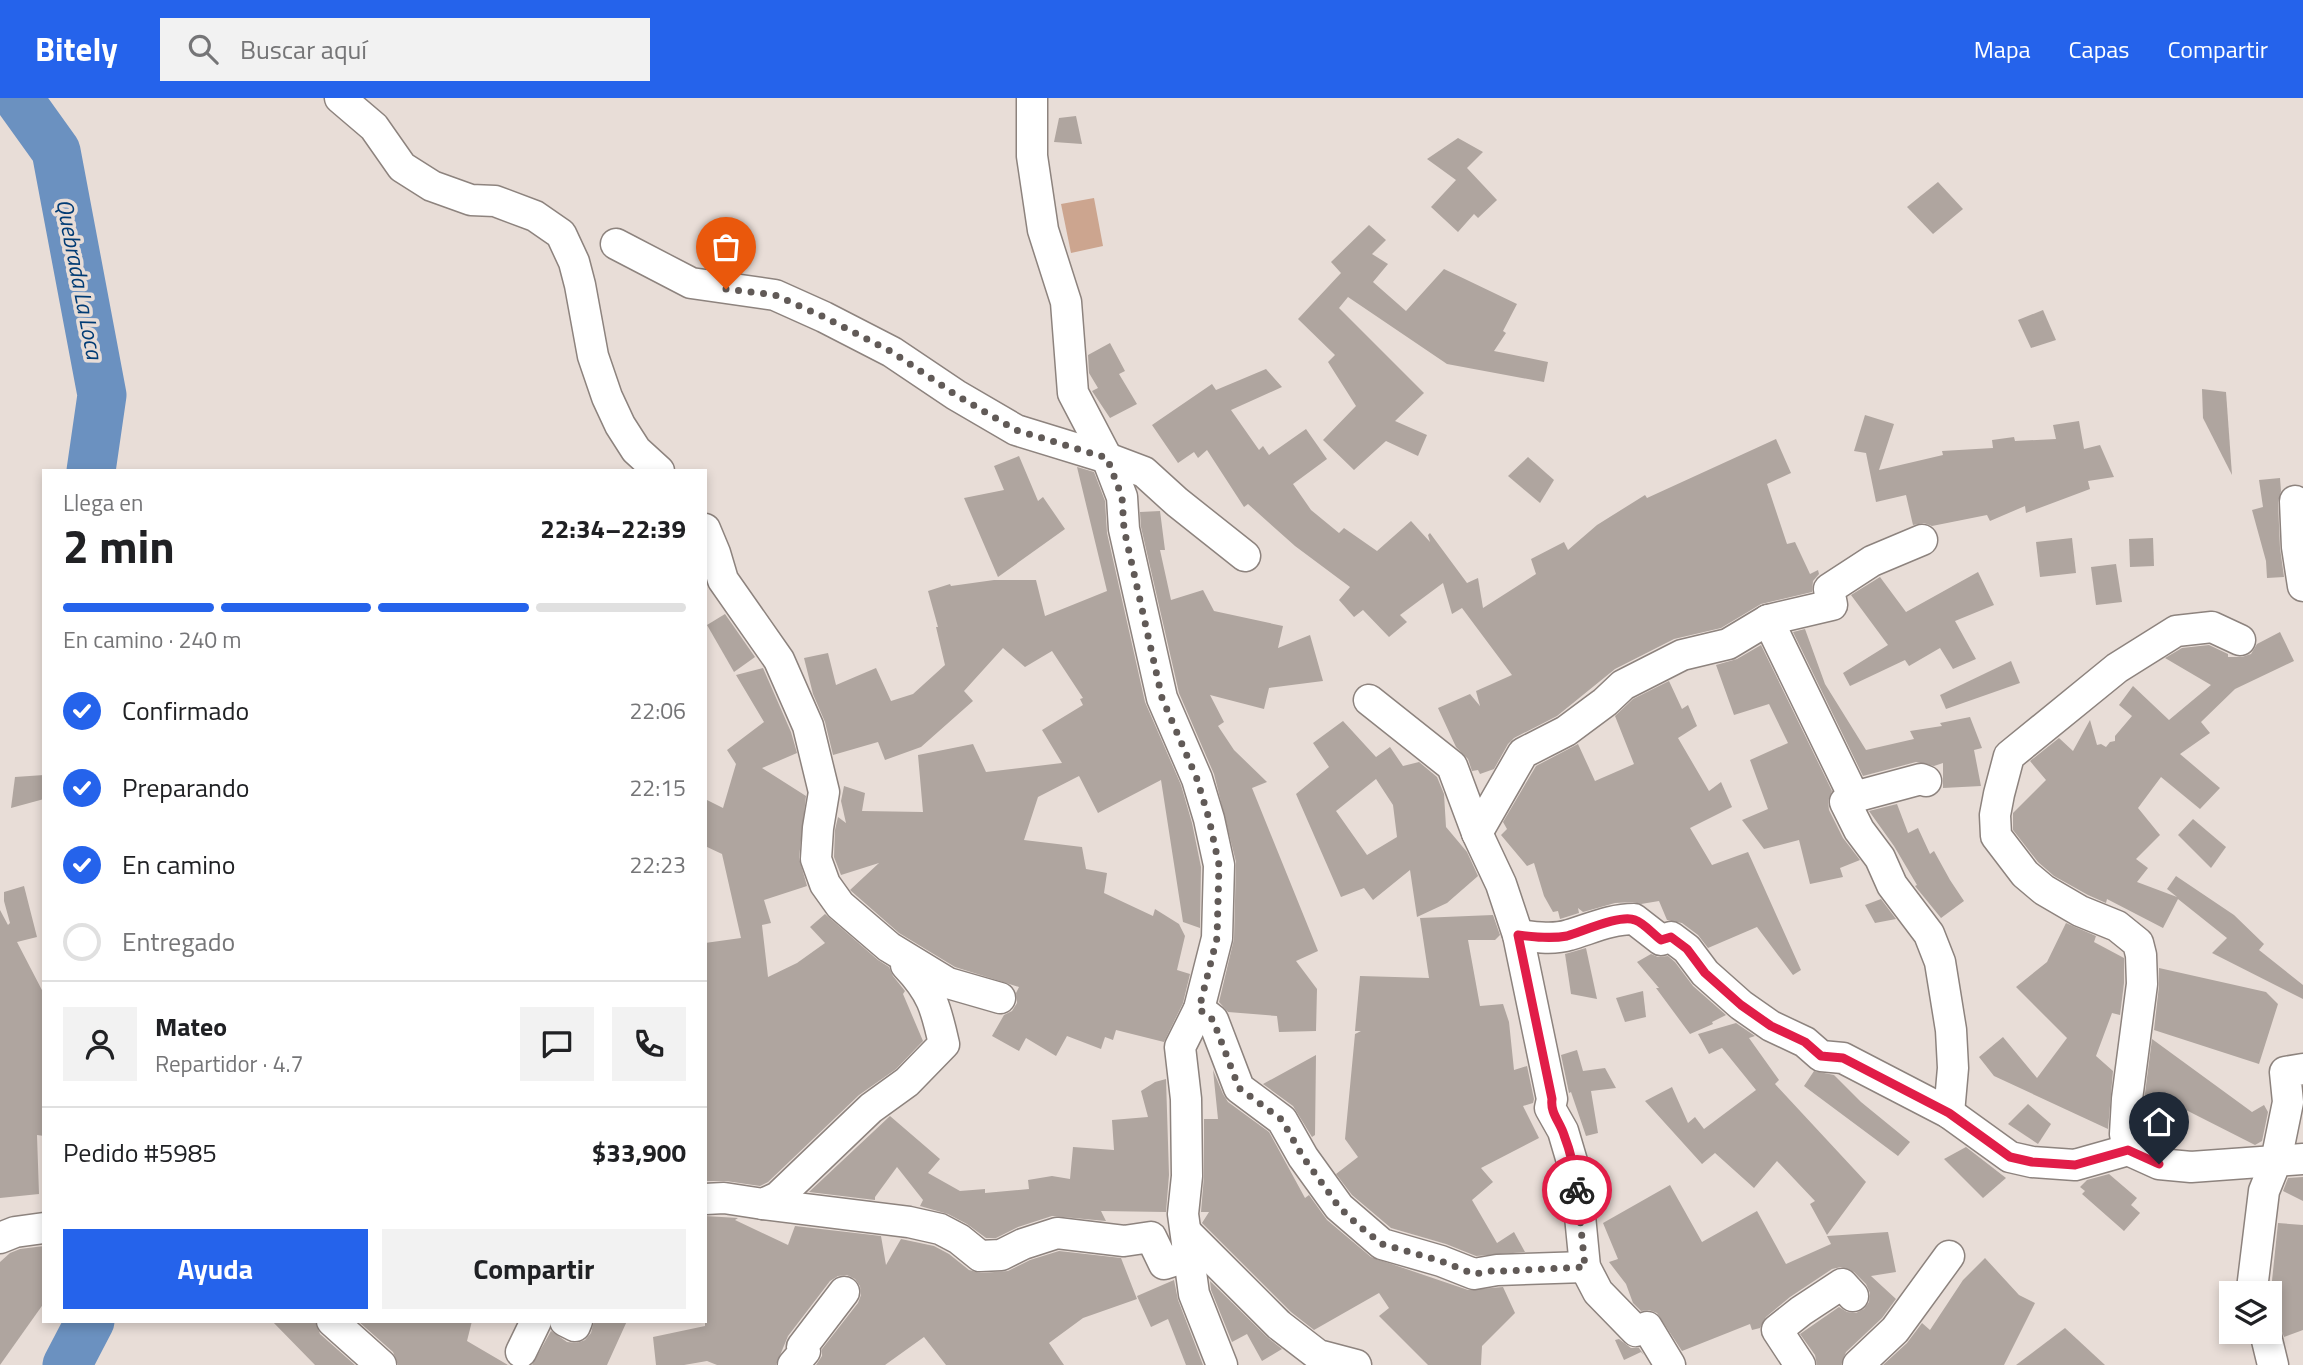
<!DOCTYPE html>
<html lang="es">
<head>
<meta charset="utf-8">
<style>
  :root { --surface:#fff; --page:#f2f2f2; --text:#202124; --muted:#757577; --line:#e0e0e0; --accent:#2563eb }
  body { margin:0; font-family:"Titillium Web",sans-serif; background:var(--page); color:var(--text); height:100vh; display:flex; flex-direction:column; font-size:26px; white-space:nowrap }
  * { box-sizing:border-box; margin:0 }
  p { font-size:23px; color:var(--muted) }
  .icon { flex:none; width:38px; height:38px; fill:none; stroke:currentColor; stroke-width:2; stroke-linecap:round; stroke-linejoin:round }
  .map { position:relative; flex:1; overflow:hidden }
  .details { position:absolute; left:42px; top:371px; width:665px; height:854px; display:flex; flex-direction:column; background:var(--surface); border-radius:0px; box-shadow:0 4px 10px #0003 }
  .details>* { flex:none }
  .buttons { position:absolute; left:2219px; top:1183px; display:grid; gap:14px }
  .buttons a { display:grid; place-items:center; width:63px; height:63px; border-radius:0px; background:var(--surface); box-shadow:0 4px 10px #0003; font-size:35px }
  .pin { position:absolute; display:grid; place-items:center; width:60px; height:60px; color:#fff; margin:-72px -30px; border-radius:50% 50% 50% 0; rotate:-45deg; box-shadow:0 0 7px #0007 }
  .pin .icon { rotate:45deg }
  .courier { position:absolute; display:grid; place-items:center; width:70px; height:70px; margin:-35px; border:5px solid #e11d48; border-radius:50%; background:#fff; color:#222; box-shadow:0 2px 9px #0007 }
  .head em { font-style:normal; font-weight:700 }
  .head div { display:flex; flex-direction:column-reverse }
  .head { display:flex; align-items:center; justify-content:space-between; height:119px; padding:0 21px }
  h1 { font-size:46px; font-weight:700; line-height:52px }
  .bar { display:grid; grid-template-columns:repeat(4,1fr); gap:10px 7px; align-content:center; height:84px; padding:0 21px }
  .bar i { height:9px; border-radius:5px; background:var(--line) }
  .bar .active { background:var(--accent) }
  .bar p { grid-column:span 4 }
  .line { display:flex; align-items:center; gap:18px; padding:0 21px; border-top:2px solid var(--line) }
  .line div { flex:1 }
  .round { display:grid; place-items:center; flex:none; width:74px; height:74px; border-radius:0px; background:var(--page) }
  ol { padding:0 21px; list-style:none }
  li { display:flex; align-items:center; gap:21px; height:77px }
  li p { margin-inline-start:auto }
  li .icon { padding:7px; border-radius:50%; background:var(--accent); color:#fff; stroke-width:4 }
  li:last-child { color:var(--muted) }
  li i { width:38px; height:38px; border:4px solid var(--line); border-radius:50% }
  .button { display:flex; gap:14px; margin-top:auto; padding:14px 21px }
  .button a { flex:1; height:80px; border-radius:0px; background:var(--accent); color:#fff; font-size:28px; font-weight:700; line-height:80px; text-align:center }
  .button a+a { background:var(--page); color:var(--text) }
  header { display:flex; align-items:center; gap:42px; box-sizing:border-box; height:98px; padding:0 35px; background:var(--accent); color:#fff }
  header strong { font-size:33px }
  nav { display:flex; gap:38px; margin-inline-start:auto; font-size:24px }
  .search { width:490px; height:63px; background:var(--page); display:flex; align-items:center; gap:18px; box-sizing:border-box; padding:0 24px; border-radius:0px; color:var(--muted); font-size:26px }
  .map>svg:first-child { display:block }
  .green { fill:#cca58f }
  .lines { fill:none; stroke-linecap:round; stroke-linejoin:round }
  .river { stroke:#6b91c0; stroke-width:49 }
  .building { fill:#afa59f; fill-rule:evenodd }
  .minor-casing { stroke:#8d837e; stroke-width:33 }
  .minor { stroke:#fff; stroke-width:30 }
  .done { stroke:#615a57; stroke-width:7; stroke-dasharray:0 12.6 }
  .route { stroke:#e11d48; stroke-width:9 }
  .labels { text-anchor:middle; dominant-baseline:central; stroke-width:7; stroke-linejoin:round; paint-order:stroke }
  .water-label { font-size:23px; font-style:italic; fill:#003b74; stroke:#e8ddd7 }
</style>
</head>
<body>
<header>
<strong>Bitely</strong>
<div class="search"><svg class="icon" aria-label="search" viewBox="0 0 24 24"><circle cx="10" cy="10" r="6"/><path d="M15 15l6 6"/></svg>Buscar aquí</div>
<nav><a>Mapa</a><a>Capas</a><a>Compartir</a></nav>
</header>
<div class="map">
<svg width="2303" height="1267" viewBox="0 0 2303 1267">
  <rect width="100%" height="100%" fill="#e8ddd7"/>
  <polygon class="green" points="1094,100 1103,148 1071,155 1061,106"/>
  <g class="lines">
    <g class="river">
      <polyline points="18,0 56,53 102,297 91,373"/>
      <polyline points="67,1267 90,1223"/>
    </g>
  </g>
  <g class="building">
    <polygon points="1076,18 1082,46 1054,44 1059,20"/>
    <polygon points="1458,40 1483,54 1467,70 1497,102 1478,120 1474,116 1458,134 1431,109 1456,82 1427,61"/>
    <polygon points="1938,84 1963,111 1933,136 1907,109"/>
    <polygon points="1369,127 1386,142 1372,156 1388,166 1373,184 1406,213 1444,171 1517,206 1503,233 1506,235 1494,253 1548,264 1544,284 1447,266 1348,199 1339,210 1424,295 1395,323 1427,337 1418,358 1386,343 1354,372 1323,342 1356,308 1328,264 1335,257 1298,221 1341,175 1331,164"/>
    <polygon points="2043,212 2056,242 2031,250 2018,222"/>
    <polygon points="1110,245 1125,273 1119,276 1137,306 1110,320 1092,293 1098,290 1089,275 1088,257"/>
    <polygon points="1266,271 1282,289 1231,312 1259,352 1263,348 1269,357 1306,331 1327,361 1293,386 1311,412 1339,435 1344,430 1377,453 1411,423 1430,444 1428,437 1430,435 1467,485 1478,480 1483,510 1536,476 1531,461 1564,444 1568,452 1597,427 1645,397 1647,400 1776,341 1791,375 1767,386 1787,446 1795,444 1810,476 1818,472 1819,476 1813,483 1812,494 1761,506 1721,530 1674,541 1615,571 1557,618 1514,640 1508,646 1494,671 1480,676 1478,672 1472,673 1468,661 1456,649 1438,610 1470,596 1480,608 1476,593 1512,577 1462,510 1452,516 1443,485 1400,517 1407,524 1389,539 1363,512 1354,519 1339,502 1350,489 1295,448 1248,406 1244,409 1207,352 1198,360 1194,354 1178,365 1152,327 1212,286 1216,292"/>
    <polygon points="2202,291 2226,294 2232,377 2203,320"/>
    <polygon points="1865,317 1894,326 1879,372 1943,357 1942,353 1993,350 1992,342 2014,339 2015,343 2056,341 2053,327 2079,323 2084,351 2100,347 2114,379 2088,383 2090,391 2026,415 2025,408 1990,423 1987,417 1932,428 1924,425 1913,427 1906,397 1876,404 1866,355 1854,353"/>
    <polygon points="1019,358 1038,403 1043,399 1065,431 998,479 964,400 1004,392 994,368"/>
    <polygon points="1528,359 1554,382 1540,405 1508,378"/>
    <polygon points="1077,369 1094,374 1105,403 1107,435 1145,604 1181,687 1192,725 1201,769 1200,830 1183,824 1161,682 1098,715 1079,678 1038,699 1024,742 1082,749 1086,771 1107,775 1104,795 1153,818 1155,811 1179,826 1185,838 1177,872 1190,876 1183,905 1164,944 1116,932 1113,942 1105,939 1101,951 1067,938 1056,958 1026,940 1019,953 992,938 1004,917 1012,913 1017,905 1016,895 1019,889 955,869 899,835 850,792 879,765 841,777 834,759 835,732 838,719 846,725 841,703 844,688 865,695 862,713 923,714 918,657 973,646 986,674 1062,665 1042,632 1083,607 1080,601 1083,600 1052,553 1025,569 1003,550 964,593 973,603 921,649 885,662 878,644 833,657 825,624 813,596 804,560 828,555 836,587 876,570 891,603 913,596 945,567 936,529 938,529 928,493 950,486 951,488 994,482 1036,482 1045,518 1107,493"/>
    <polygon points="2280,380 2281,393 2278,404 2280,450 2284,479 2267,480 2266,463 2252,412 2263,409 2259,382"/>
    <polygon points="1160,413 1165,452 1160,452 1171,502 1203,492 1214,513 1283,528 1278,550 1310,537 1323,583 1269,590 1264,611 1210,597 1224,624 1218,628 1234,652 1267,684 1252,690 1318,853 1296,863 1317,891 1316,933 1279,934 1277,918 1228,914 1219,904 1234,841 1236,764 1214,676 1179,595 1141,429 1140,414"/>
    <polygon points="2072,440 2076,475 2040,479 2036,444"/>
    <polygon points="2153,440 2154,468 2130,469 2129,441"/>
    <polygon points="2116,466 2122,504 2096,507 2091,469"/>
    <polygon points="1978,474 1994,507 1955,523 1976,561 1953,571 1940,550 1909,568 1905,562 1850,588 1843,575 1888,547 1851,497 1880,479 1906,514"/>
    <polygon points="725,516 755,559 734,574 707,527"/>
    <polygon points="1805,531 1825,586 1866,652 1914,641 1910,633 1942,628 1940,625 1970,619 1982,650 1974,652 1981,688 1943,690 1943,665 1934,668 1916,664 1863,678 1793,534"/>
    <polygon points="2280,534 2294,563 2235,591 2201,624 2210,635 2180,656 2220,690 2200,711 2161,679 2138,710 2160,737 2136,761 2148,770 2137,784 2177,799 2167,791 2176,778 2234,817 2264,846 2259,852 2303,887 2303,901 2212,855 2227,840 2178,801 2163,830 2107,801 2106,805 2088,797 2054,778 2038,764 2013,732 2013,715 2046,682 2030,663 2059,640 2073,653 2090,622 2097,647 2101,646 2106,649 2110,644 2115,643 2115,638 2132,618 2119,607 2133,588 2169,622 2211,587 2165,560 2182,550 2209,547 2228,556 2228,559 2242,559 2251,556 2257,546"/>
    <polygon points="1761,547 1832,693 1828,703 1829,712 1843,740 1860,762 1840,770 1843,779 1810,786 1799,742 1764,751 1742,722 1768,711 1750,662 1788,645 1769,606 1734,617 1716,567 1737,561"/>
    <polygon points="2011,563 2020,585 1946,611 1940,597"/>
    <polygon points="763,570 791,634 797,655 762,670 806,698 799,760 807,788 764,802 771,825 762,827 768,879 797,865 825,845 810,829 825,816 878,862 889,869 893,878 905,893 903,896 923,943 896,971 859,997 768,1084 760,1088 726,1083 705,1083 705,845 741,840 722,756 705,748 705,701 723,710 736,666 727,652 764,624 736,577"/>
    <polygon points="1669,583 1682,611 1688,607 1697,628 1678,640 1709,693 1721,684 1732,709 1690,730 1712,767 1748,754 1801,872 1793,877 1757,829 1708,850 1698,837 1682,825 1667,822 1659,803 1641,806 1633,804 1615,805 1583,814 1578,810 1579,815 1560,821 1558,813 1553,814 1544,798 1534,765 1527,768 1501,737 1507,731 1503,724 1536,668 1578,646 1595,683 1634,666 1615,618 1633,601"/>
    <path d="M 1343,623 L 1376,659 L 1390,649 L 1403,668 L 1419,664 L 1437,679 L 1444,696 L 1446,729 L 1467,754 L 1478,778 L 1447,805 L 1417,819 L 1410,772 L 1373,802 L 1364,790 L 1341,799 L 1296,696 L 1329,669 L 1313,645 ZM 1376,681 L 1393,707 L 1397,739 L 1367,757 L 1336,713 Z"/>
    <polygon points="44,677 44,701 11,710 15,679"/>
    <polygon points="1897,706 1908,735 1918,730 1930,756 1934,753 1950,782 1964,803 1941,820 1915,788 1917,787 1894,748 1869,713"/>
    <polygon points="2193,721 2226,749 2211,770 2178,737"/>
    <polygon points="24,788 37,839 17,844 44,896 44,1038 37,1037 39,1096 0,1100 0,812 8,827 10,825 4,803 4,794"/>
    <polygon points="1881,801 1896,821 1875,825 1865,807"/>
    <polygon points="1493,817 1500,837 1495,842 1468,842 1480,908 1503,906 1509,924 1514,972 1527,968 1534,1001 1533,1005 1523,1008 1539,1040 1481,1070 1493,1084 1472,1102 1497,1145 1514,1134 1525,1154 1476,1158 1446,1146 1391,1130 1352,1097 1336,1076 1358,1059 1345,1041 1355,936 1361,933 1355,933 1360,878 1429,880 1420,820"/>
    <polygon points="2066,825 2096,838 2094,844 2124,860 2124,885 2120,917 2112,915 2096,958 2113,973 2108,1031 1994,978 1979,959 2003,939 2037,980 2067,940 2016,889 2047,864"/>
    <polygon points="1586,850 1597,901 1571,896 1565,856"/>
    <polygon points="1651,856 1658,859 1668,858 1675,864 1693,888 1726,917 1712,924 1713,926 1690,936 1656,890 1659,890 1637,864"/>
    <polygon points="2159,870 2266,894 2278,906 2259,966 2154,932 2159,888"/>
    <polygon points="1643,893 1646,919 1625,924 1616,900"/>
    <polygon points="1736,925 1755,938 1749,940 1779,982 1775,986 1866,1084 1827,1137 1810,1106 1815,1103 1777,1063 1754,1090 1715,1055 1702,1066 1645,1003 1672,989 1688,1025 1695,1019 1704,1031 1756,992 1722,950 1709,956 1698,936"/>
    <polygon points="2152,941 2252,1014 2264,1007 2268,1014 2262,1043 2255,1047 2186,1012 2171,1050 2164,1049 2144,1040 2144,1003"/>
    <polygon points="1577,952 1583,973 1605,970 1616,990 1591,993 1598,1035 1586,1038 1571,994 1569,995 1561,957"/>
    <polygon points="1316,957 1315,1037 1312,1039 1293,1008 1263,986"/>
    <polygon points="1213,972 1223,996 1228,1004 1269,1034 1305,1100 1309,1097 1327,1122 1371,1159 1468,1192 1503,1189 1515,1215 1482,1248 1481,1267 1428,1267 1379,1218 1389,1210 1379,1195 1314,1232 1291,1214 1202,1125 1209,1114 1201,1114 1204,1078 1204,1021 1218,1021"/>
    <polygon points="1814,973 1834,977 1861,1004 1910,1044 1898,1058 1804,988"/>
    <polygon points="1166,981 1169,1077 1166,1114 1101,1113 1106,1123 1052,1118 1018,1129 996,1140 986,1140 967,1126 948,1116 920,1108 923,1102 897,1069 875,1099 875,1102 809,1094 890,1018 940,1061 928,1075 960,1093 985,1091 985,1095 1029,1091 1028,1082 1052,1078 1070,1081 1073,1049 1114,1052 1112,1022 1148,1019 1141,993 1155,984"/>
    <polygon points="2028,1006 2051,1026 2038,1046 2008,1026"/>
    <polygon points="1966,1049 2006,1080 1983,1100 1944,1061"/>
    <polygon points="2109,1076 2137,1100 2131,1107 2140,1115 2124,1133 2082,1096 2085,1093 2080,1089 2087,1082"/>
    <polygon points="2303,1079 2303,1103 2283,1093 2288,1080"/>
    <polygon points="1670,1087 1702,1144 1757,1113 1786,1166 1831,1146 1827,1138 1888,1134 1896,1174 1871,1178 1896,1201 1882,1220 1846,1254 1841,1267 1817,1267 1815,1257 1800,1236 1839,1209 1847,1214 1856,1215 1864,1211 1869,1204 1870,1195 1866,1186 1854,1174 1841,1169 1832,1171 1790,1199 1766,1219 1760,1230 1752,1232 1750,1226 1682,1253 1657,1215 1649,1212 1641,1213 1633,1205 1626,1186 1609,1164 1618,1161 1603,1125"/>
    <polygon points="705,1118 738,1120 735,1122 788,1147 795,1128 881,1138 886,1167 901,1141 934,1148 949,1156 969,1172 981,1175 1008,1173 1030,1162 1059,1153 1121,1160 1137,1201 1083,1220 1049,1245 1064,1267 946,1267 924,1239 885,1267 816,1267 822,1258 822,1251 858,1205 861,1197 860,1188 855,1181 847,1177 838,1178 830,1183 788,1238 776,1267 717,1267 707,1263 684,1267 656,1267 653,1239 705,1228"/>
    <polygon points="2278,1125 2303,1127 2303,1232 2284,1239 2270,1202"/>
    <polygon points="44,1148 44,1205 0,1267 0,1164 10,1155 20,1151"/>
    <polygon points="1985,1160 2019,1197 2035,1205 2004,1267 1883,1267 1907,1245 1922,1225 1930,1232 1963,1182"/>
    <polygon points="1174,1182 1178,1202 1203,1267 1186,1267 1168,1221 1151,1229 1137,1198"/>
    <polygon points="1210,1183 1267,1239 1282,1251 1262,1263 1247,1236 1232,1244 1211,1192"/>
    <polygon points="272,1223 315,1223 320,1236 355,1267 315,1267"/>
    <polygon points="358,1223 472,1223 467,1243 508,1267 398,1267 393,1254"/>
    <polygon points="594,1223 627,1223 607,1267 532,1267 551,1233 567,1244 577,1245 585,1242 591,1235"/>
    <polygon points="2065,1230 2105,1267 2016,1267"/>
    <polygon points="1619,1241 1631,1250 1639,1250 1644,1257 1641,1254 1624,1262 1615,1242"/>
  </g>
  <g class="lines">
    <g class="minor-casing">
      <g id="minor">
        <polyline points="340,0 374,29 402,69 432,88 471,102 495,103 535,118 561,136 574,164 580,187 593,258 607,299 620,327 636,352 659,373"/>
        <polyline points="1032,0 1032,58 1043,132 1066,204 1073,295 1107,360 1122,399 1124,431 1162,600 1197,681 1209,721 1219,767 1217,840 1199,911 1180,949 1186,1001 1187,1078 1183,1116 1194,1196 1222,1267"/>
        <polyline points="616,146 691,185 775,197 824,219 892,254 956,297 1016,332 1107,360 1144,374 1177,404 1245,458"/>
        <polyline points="2303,409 2295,403 2297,449 2303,488"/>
        <polyline points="705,431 715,455 723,482 779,562 808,628 824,694 818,730 816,761 825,786 840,807 889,849 948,885 1000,900"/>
        <polyline points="1768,522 1854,699"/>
        <polyline points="1369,602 1452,668 1477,735 1501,786 1518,837 1552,1001 1550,1010 1563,1033 1576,1077 1585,1169 1598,1194 1636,1233 1647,1229 1670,1267"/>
        <polyline points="1926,683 1921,681 1854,699 1845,704 1859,732 1880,760 1892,787 1929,836 1940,864 1951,932 1953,970 1949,1015"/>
        <polyline points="1477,735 1523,655 1566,633 1605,604 1623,587 1682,557 1728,546 1768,522 1832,507 1829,491 1872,463 1922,442"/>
        <path d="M 1518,837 C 1534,839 1553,842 1569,837 C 1590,831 1611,821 1634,821 L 1661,842 L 1671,839 L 1687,851 L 1705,875 L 1741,907 L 1771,928 L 1805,944 L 1821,958 L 1843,960 L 1949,1015 L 2010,1059 L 2032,1064 L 2075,1067 L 2128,1052 L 2159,1066 L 2191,1069 L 2303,1061"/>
        <polyline points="1199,911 1213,922 1239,990 1282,1022 1303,1059 1339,1109 1382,1146 1441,1163 1474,1176 1497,1172 1585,1169"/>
        <polyline points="2128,1052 2125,1036 2127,1001 2142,886 2141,857 2138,845 2117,828 2080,813 2044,792 2025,776 1996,738 1995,717 1999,696 2009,658 2117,570 2176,533 2212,529 2240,542"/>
        <path d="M 705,1101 L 724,1100 L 763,1106 L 778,1099 L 871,1010 L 907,984 L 944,946 C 936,910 932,894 906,867"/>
        <polyline points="763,1106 909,1124 940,1131 959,1141 980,1158 1001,1157 1023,1146 1057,1135 1124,1143 1151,1139 1164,1166 1189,1158"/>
        <polyline points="1186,1134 1279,1227 1318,1257 1356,1267"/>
        <polyline points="0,1140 15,1134 44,1130"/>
        <polyline points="2254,1195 2252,1191 2264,1093 2276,1063 2288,1004 2285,974 2303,971"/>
        <polyline points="332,1223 381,1267"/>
        <polyline points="565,1223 575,1228 577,1223"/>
        <polyline points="2265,1234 2273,1267"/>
        <polyline points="521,1254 536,1223"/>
        <polyline points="793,1267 805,1253 802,1249 844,1194"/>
        <polyline points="1800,1267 1777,1232 1801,1213 1842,1186 1853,1198"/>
        <polyline points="1858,1267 1895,1232 1949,1158"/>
      </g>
    </g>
    <use href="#minor" class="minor"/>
  </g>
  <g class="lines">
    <polyline class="done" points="726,191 775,197 824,219 892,254 956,297 1016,332 1107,360 1122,399 1124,431 1162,600 1197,681 1209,721 1219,767 1217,840 1199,911 1213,922 1239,990 1282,1022 1303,1059 1327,1092 1339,1109 1358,1127 1382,1146 1441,1163 1474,1176 1497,1172 1504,1173 1585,1169 1577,1092"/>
    <path class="route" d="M 1577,1092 C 1575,1073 1571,1055 1564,1037 C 1560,1024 1550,1015 1552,1001 L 1518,837 C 1534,839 1551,841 1567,838 C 1582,834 1620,816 1635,822 C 1644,825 1653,836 1661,842 L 1671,839 L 1687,851 L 1705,875 L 1741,907 L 1771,928 L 1805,944 L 1821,958 L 1843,960 L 1949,1015 L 2010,1059 L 2032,1064 L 2075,1067 L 2128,1052 L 2159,1066"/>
  </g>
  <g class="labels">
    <g class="water-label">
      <text transform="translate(80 181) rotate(79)">Quebrada La Loca</text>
    </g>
  </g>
</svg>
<div class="buttons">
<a><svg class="icon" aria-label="layers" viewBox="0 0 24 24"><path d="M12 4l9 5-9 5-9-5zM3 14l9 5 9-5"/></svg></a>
</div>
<div class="pin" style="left:726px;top:191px;background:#ea580c"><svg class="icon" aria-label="bag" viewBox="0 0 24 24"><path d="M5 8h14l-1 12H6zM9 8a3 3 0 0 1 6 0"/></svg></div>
<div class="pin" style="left:2159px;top:1066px;background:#1f2937"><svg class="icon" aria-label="home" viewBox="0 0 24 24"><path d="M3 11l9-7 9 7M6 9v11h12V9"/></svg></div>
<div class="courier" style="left:1577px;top:1092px"><svg class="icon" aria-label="bike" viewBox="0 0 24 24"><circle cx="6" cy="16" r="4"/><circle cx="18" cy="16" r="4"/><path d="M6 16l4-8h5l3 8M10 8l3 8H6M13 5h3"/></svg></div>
<section class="details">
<div class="head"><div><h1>2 min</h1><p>Llega en</p></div><em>22:34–22:39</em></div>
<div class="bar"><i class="active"></i><i class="active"></i><i class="active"></i><i></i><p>En camino · 240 m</p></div>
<ol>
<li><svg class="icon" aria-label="check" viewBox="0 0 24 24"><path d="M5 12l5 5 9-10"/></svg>Confirmado<p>22:06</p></li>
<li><svg class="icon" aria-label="check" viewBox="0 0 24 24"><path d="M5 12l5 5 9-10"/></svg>Preparando<p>22:15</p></li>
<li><svg class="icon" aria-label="check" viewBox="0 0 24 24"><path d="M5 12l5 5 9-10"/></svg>En camino<p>22:23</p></li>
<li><i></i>Entregado</li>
</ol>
<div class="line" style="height:126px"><a class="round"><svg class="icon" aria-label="person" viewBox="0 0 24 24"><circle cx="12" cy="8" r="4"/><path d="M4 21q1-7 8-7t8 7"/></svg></a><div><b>Mateo</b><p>Repartidor · 4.7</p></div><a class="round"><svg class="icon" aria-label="chat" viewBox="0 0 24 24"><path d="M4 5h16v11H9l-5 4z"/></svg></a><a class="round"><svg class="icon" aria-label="phone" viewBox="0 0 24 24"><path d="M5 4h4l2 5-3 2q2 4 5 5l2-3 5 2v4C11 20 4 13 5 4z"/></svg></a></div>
<div class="line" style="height:91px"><div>Pedido #5985</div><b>$33,900</b></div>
<div class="button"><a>Ayuda</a><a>Compartir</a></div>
</section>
</div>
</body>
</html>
